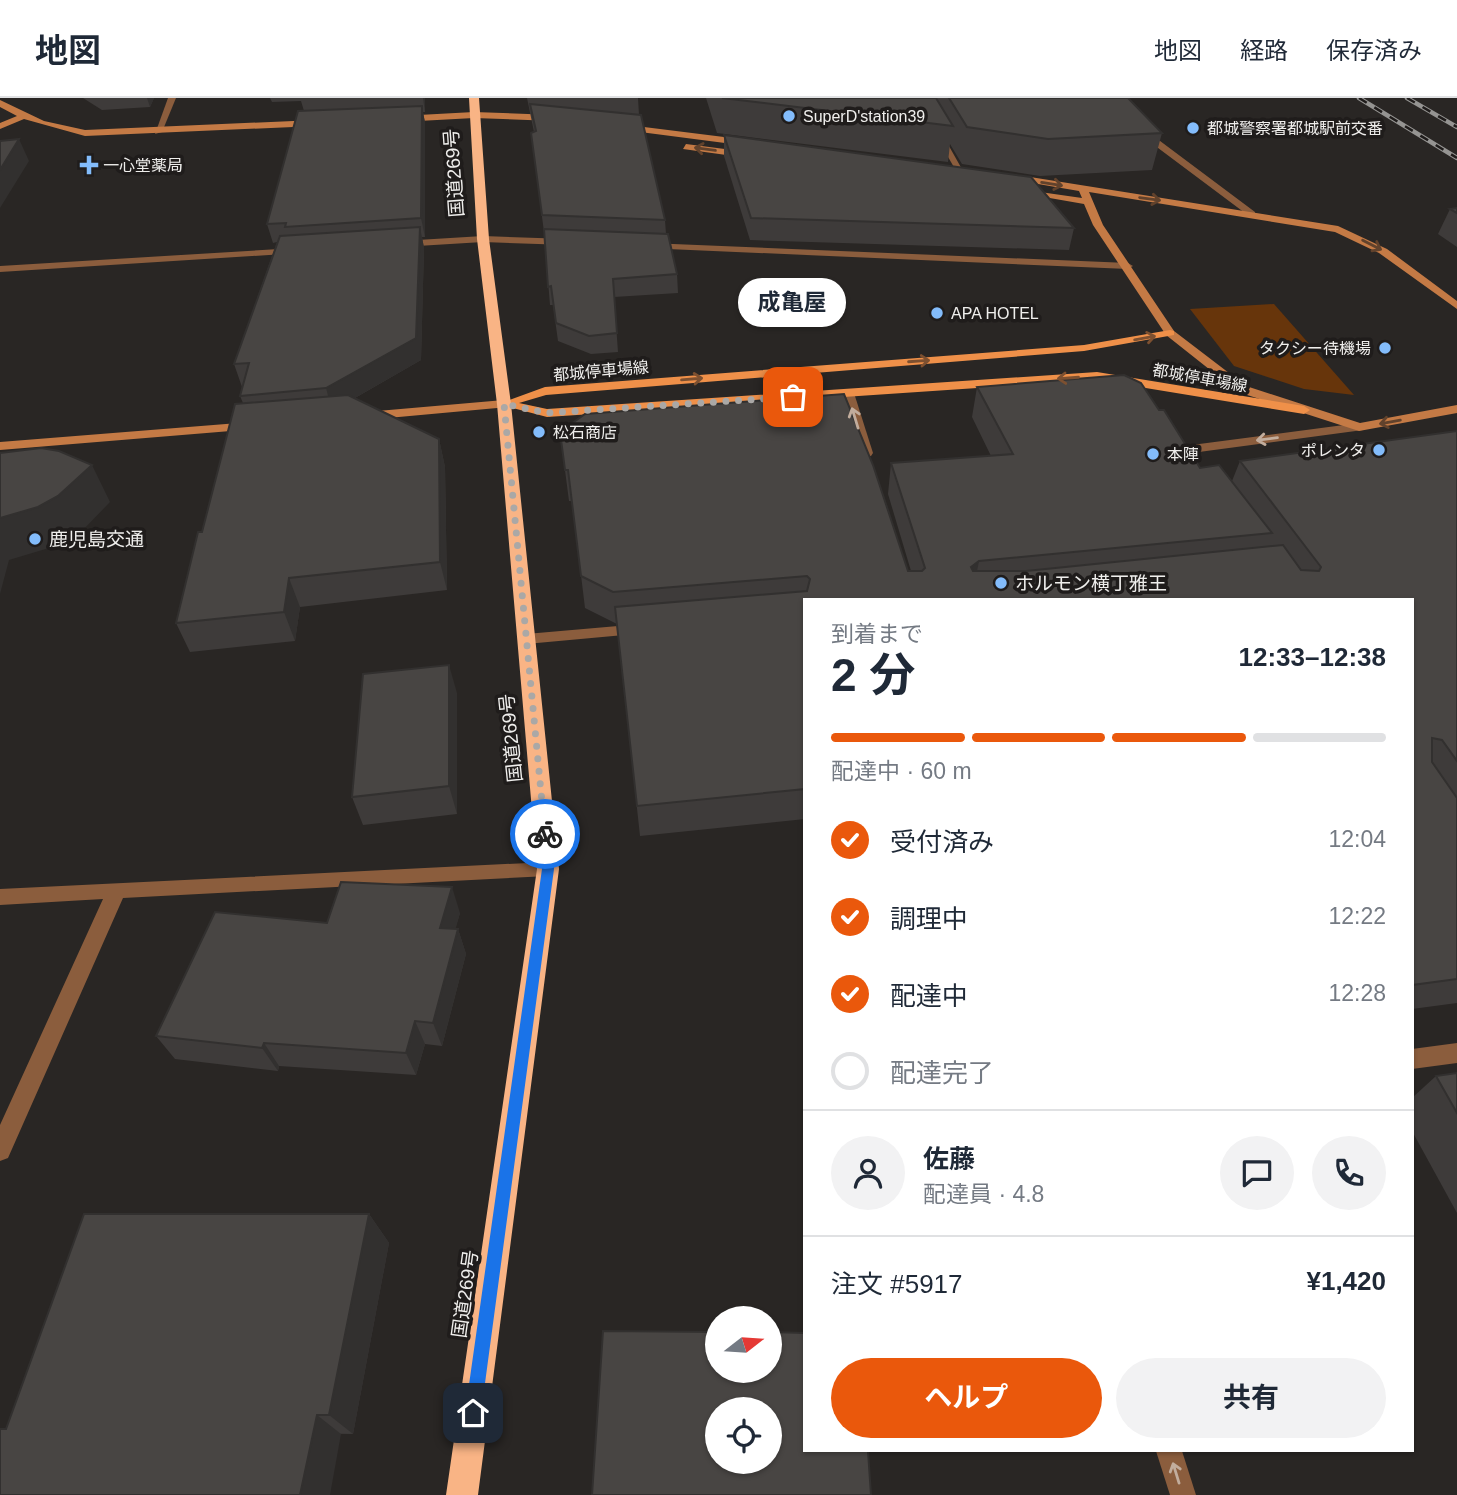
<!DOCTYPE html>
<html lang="ja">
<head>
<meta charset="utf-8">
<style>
  :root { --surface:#fff; --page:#f2f2f3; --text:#1f2937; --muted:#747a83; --line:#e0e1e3; --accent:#ea580c }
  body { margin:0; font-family:Arial,"Noto Sans JP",sans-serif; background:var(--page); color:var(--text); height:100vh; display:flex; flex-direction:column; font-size:26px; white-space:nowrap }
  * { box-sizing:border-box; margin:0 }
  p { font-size:23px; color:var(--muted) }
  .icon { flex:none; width:38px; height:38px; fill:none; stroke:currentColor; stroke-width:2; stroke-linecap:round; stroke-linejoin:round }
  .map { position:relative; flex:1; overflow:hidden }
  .side { position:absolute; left:803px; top:500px; width:611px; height:854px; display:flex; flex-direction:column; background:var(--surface); border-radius:0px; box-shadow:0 2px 5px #0004 }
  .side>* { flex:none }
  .needle { width:46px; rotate:73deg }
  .controls { position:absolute; left:705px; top:1208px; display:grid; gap:14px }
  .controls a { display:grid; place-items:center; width:77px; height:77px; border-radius:50%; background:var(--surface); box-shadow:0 2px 5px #0004; font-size:35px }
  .pin { position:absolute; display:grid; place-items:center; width:60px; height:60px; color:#fff; margin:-30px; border-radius:14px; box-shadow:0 4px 10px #0006 }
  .courier { position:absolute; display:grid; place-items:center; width:70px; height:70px; margin:-35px; border:5px solid #1a73e8; border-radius:50%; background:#fff; color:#222; box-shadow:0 2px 9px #0007 }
  .bubble { position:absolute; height:49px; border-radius:24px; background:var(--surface); box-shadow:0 2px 5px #0004; font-size:23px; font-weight:700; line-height:49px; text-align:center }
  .summary em { font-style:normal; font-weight:700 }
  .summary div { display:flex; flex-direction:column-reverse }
  .summary { display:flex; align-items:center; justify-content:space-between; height:119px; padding:0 28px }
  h1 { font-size:46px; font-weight:700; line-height:52px }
  .bar { display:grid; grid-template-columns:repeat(4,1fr); gap:10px 7px; align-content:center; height:84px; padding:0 28px }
  .bar i { height:9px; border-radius:5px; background:var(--line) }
  .bar .active { background:var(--accent) }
  .bar p { grid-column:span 4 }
  .line { display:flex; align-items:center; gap:18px; padding:0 28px; border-top:2px solid var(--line) }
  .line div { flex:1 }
  .round { display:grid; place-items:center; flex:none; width:74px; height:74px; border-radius:37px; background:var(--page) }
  ol { padding:0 28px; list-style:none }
  li { display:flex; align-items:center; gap:21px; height:77px }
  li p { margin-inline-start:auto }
  li .icon { padding:7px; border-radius:50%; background:var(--accent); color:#fff; stroke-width:4 }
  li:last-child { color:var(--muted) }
  li i { width:38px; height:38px; border:4px solid var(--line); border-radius:50% }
  .button { display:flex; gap:14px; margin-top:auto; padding:14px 28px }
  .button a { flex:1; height:80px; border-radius:42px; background:var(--accent); color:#fff; font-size:28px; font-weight:700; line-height:80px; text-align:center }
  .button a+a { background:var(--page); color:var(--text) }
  header { display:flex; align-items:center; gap:42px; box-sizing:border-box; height:98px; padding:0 35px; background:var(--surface); border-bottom:2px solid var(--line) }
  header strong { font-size:33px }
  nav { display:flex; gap:38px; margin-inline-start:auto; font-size:24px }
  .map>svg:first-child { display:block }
  .green { fill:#67350b }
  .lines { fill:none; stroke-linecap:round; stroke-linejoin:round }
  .street { fill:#8b5d3d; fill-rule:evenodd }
  .secondary { fill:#c47a45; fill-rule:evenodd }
  .primary { fill:#ef9049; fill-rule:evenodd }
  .highway { fill:#f9b485; fill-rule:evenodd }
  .rail-casing { stroke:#959492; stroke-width:4.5 }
  .rail { stroke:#1f1c1b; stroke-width:2.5; stroke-dasharray:9; stroke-linecap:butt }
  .wall { fill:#3e3b3a }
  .shaded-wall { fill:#32302f }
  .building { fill:#484543; stroke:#32302f; stroke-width:2; fill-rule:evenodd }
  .oneway { stroke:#61422c }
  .oneway2 { stroke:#7d5030 }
  .oneway3 { stroke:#c2ad9d }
  .route { fill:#1a73e8 }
  .done { stroke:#aaa8a6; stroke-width:7; stroke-dasharray:0 12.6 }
  .poi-dot { fill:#83bcfb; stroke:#1f1c1b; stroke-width:2.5 }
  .labels { text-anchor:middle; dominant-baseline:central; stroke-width:7; stroke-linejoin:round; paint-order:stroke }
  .far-poi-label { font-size:16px; fill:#efeeec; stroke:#1f1c1b; text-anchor:start }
  .far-street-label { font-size:16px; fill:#efeeec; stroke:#1f1c1b }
  .street-label { font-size:19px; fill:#efeeec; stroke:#1f1c1b }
  .poi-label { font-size:19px; fill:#efeeec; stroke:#1f1c1b; text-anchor:start }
</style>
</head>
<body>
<header>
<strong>地図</strong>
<nav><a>地図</a><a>経路</a><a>保存済み</a></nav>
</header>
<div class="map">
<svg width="1457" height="1397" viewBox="0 0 1457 1397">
  <rect width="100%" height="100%" fill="#292624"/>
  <polygon class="green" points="1274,206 1354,297 1304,291 1234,268 1190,211"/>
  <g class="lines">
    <g class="street">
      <polygon points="168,0 176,0 162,34 155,36"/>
      <polygon points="914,0 922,0 963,73 955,71"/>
      <polygon points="1102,0 1111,0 1128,19 1255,114 1255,118 1249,118 1122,23"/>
      <polygon points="483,138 568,141 573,144 568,147 483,144 401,149 396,146 401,143"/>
      <polygon points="649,145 1128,165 1133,168 1128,171 645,150 645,146"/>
      <polygon points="296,150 301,153 300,155 0,174 0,168"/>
      <polygon points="848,291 854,295 873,355 871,358 861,358 859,355 842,295"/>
      <polygon points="1359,325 1363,326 1363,332 1184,356 1178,352 1184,348"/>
      <polygon points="641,526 646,527 649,531 646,535 526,546 518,541 526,536"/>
      <polygon points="548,764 555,766 557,771 555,776 548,778 123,800 8,1060 0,1063 0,1027 103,801 0,807 0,791"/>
      <polygon points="1457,945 1457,965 1412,971 1412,951"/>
      <polygon points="1156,1353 1182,1353 1196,1397 1170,1397"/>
    </g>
    <g class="secondary">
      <polygon points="0,2 44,23 85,32 316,22 320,25 316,28 85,38 24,21 0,31 0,25 17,18 0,9"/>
      <polygon points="474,14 554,17 558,20 554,23 474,20 400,24 396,21 400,18"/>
      <polygon points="620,26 748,42 752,45 748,48 617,31"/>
      <polygon points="686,46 748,54 753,57 748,60 683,51"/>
      <polygon points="1012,76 1338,128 1387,151 1457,203 1457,211 1379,155 1335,134 1089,94 1103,127 1174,233 1246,288 1360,325 1457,307 1457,315 1359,333 1238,294 1166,237 1093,127 1084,106 1021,95 1026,92 1082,100 1079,93 1009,81 1007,79"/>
      <polygon points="504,302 510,306 508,309 366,322 360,318 366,314"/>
      <polygon points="251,324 255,325 255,331 0,352 0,344"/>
    </g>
    <polygon class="primary" points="1170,232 1174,233 1174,237 1084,253 546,297 519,305 547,311 1097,274 1304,308 1310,312 1304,316 1097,282 547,319 498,306 545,289 1084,247"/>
    <polygon class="highway" points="469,0 479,0 489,141 511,306 559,771 478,1397 446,1397 537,771 497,306 477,141"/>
    <g class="rail-casing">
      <g id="rail">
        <polyline points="1359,0 1457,60"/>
        <polyline points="1407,0 1457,29"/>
      </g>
    </g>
    <use href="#rail" class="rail"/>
  </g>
  <g class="wall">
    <polygon points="83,0 154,0 150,9 102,12"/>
    <polygon points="270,0 425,0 425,14 423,14 425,25 425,139 422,139 424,150 421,262 355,300 439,341 445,369 447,492 300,509 295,543 190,554 176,525 202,434 243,305 240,298 242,289 234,266 277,144 273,145 267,126 304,13 301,3 272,4"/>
    <polygon points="527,0 638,0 639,17 665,122 666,136 677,176 678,195 614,199 618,254 591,256 558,243 553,207 550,207 544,134 531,35 534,34"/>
    <polygon points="706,0 1128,0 1162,35 1152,72 1040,78 962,66 950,46 948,64 717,35"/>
    <polygon points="724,37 1074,130 1069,152 750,142 724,58"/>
    <polygon points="1457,110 1457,149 1438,136 1450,111"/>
    <polygon points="977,289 1159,312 1200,370 1232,383 1240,363 1457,333 1457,905 1412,911 1412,502 805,502 805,721 640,738 617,526 585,510 572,403 569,403 560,334 908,473 911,473 888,396 891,365 991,358 972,319"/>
    <polygon points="457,595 457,716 363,727 352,699"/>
    <polygon points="460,815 455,831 458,831 466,856 442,948 425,946 416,977 279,968 278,973 175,961 156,938 327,825"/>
    <polygon points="1457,975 1457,1115 1412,1033 1412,1000 1436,978"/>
    <polygon points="369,1116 389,1145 353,1336 6,1331"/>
  </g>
  <g class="shaded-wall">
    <polygon points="147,0 154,0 150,9"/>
    <polygon points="423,0 425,0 425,14"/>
    <polygon points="422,8 425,25 425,139 421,120"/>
    <polygon points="19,41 29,63 0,110 0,72"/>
    <polygon points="420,129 424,150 421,262 332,313 326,290"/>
    <polygon points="439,341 445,369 447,492 440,464"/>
    <polygon points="92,367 110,404 79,436 59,447 9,462 0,496 0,420"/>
    <polygon points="979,463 973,494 971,469"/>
    <polygon points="289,480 300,509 295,543 284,514"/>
    <polygon points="449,567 457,595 457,716 449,688"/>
    <polygon points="452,789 460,815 449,855 440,830"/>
    <polygon points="458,831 466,856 442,948 433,925"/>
    <polygon points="415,923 425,946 416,977 406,955"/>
    <polygon points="264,945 279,968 278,973 262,950"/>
    <polygon points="369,1116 389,1145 353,1336 329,1317"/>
    <polygon points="317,1317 341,1336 330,1397 300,1397"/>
  </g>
  <g class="building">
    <polygon points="722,0 936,0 953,28"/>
    <polygon points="949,0 1128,0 1162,35 1048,41 967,29"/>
    <polygon points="530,6 641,17 665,122 542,117 531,35 536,33"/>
    <polygon points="422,8 421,120 285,129 286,125 267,126 298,13"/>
    <polygon points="724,37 1031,79 1074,130 751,120"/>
    <polygon points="19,41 0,72 0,43"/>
    <polygon points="1457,110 1457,115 1450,111"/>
    <polygon points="420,129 416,240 326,290 240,298 249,265 234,266 280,138"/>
    <polygon points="544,131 668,136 677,176 613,181 617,235 589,238 556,225 551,188 548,189"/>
    <polygon points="1124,277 1141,285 1159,312 1164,312 1200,370 1219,367 1272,435 979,463 971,469 973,473 1026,473 1283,447 1301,472 1319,473 1321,469 1240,363 1457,333 1457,663 1442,642 1432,640 1432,664 1457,700 1457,881 1412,887 1412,502 805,502 805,691 637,708 615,509 807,493 810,481 807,478 613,494 581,478 568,372 565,372 560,334 585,316 844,296 873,367 908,473 922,473 925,470 891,365 1013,356 977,289"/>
    <polygon points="348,297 439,341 440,464 289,480 284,514 176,525 198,434 202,434 235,306"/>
    <polygon points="41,350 59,353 92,367 58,398 38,409 0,420 0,355"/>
    <polygon points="449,567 449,688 352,699 363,576"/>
    <polygon points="341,784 452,789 440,830 458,831 433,925 415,923 406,955 264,945 262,950 156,938 215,814 327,825"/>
    <polygon points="1457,975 1457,1015 1436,978"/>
    <polygon points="84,1116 369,1116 329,1317 317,1317 300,1397 0,1397 0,1331 6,1331"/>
    <path d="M 603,1233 L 718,1234 L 718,1272 L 770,1272 L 770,1234 L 805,1235 L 805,1353 L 868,1353 L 871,1397 L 592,1397 ZM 718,1311 L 770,1311 L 770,1363 L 718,1363 Z"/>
  </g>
  <defs><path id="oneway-shaft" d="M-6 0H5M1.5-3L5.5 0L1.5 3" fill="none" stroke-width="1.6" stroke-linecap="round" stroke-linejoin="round" transform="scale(1.75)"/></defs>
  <g class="oneway">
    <use href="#oneway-shaft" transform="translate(705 51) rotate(-172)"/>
    <use href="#oneway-shaft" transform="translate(1052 86) rotate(9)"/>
    <use href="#oneway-shaft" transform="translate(1150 101) rotate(8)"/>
    <use href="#oneway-shaft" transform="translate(1372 147) rotate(27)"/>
    <use href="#oneway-shaft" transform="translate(1390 324) rotate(170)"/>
  </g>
  <g class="oneway2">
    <use href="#oneway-shaft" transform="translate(1145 240) rotate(-10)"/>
    <use href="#oneway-shaft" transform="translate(919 263) rotate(-4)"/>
    <use href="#oneway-shaft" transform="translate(1068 280) rotate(176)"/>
    <use href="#oneway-shaft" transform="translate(692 281) rotate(-5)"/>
  </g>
  <g class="oneway3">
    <use href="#oneway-shaft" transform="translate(855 320) rotate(-107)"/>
    <use href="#oneway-shaft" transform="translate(1267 341) rotate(173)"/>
    <use href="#oneway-shaft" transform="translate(1176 1375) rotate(-107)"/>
  </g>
  <polygon class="route" points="545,731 551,736 554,771 481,1315 473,1324 465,1315 542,771 539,736"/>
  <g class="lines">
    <polyline class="done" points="545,736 504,306 547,315 793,299"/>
  </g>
  <g class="poi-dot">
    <circle cx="789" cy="18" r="7"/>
    <circle cx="1193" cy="30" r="7"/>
    <path d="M85.5 56.5h7v7h7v7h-7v7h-7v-7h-7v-7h7z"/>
    <circle cx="937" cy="215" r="7"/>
    <circle cx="1385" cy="250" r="7"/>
    <circle cx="539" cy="334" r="7"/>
    <circle cx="1379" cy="352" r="7"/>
    <circle cx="1153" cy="356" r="7"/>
    <circle cx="35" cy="441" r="7"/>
    <circle cx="1001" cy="485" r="7"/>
  </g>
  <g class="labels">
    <g class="far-poi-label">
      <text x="803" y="18">SuperD'station39</text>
      <text x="1207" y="30">都城警察署都城駅前交番</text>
      <text x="103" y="67">一心堂薬局</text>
      <text x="951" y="215">APA HOTEL</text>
      <text x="1371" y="250" text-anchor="end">タクシー待機場</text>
      <text x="553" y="334">松石商店</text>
      <text x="1365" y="352" text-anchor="end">ポレンタ</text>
      <text x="1167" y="356">本陣</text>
    </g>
    <g class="far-street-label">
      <text transform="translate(601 273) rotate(-5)">都城停車場線</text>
      <text transform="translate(1200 280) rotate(10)">都城停車場線</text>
    </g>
    <g class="street-label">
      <text transform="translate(454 75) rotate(-94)">国道269号</text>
      <text transform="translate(511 640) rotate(-96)">国道269号</text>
      <text transform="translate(465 1196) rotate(-82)">国道269号</text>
    </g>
    <g class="poi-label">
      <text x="49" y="441">鹿児島交通</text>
      <text x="1015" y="485">ホルモン横丁雅王</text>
    </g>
  </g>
</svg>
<div class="controls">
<a><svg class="needle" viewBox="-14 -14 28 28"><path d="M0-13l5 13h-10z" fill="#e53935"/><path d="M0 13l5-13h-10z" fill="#747a83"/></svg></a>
<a><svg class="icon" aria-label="locate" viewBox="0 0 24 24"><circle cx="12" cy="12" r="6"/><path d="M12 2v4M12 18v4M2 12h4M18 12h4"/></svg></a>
</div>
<div class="pin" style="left:793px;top:299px;background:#ea580c"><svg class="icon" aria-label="bag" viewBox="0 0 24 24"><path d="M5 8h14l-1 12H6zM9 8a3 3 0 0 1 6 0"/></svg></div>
<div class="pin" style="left:473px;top:1315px;background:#1f2937"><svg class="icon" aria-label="home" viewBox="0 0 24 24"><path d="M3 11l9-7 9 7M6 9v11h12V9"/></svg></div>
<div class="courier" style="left:545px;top:736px"><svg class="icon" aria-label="bike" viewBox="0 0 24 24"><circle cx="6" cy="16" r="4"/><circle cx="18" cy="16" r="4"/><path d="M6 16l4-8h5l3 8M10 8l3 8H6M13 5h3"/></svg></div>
<div class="bubble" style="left:738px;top:180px;width:108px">成亀屋</div>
<section class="side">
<div class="summary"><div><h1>2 分</h1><p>到着まで</p></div><em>12:33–12:38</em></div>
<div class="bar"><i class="active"></i><i class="active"></i><i class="active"></i><i></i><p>配達中 · 60 m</p></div>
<ol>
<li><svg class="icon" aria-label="check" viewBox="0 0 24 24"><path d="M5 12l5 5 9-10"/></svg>受付済み<p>12:04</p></li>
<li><svg class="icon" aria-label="check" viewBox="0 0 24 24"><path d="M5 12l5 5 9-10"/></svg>調理中<p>12:22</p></li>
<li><svg class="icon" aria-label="check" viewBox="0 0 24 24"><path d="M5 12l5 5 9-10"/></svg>配達中<p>12:28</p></li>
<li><i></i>配達完了</li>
</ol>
<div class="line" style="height:126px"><a class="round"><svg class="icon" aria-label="person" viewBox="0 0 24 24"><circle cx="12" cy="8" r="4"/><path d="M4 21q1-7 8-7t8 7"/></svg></a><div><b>佐藤</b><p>配達員 · 4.8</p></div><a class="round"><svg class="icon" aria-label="chat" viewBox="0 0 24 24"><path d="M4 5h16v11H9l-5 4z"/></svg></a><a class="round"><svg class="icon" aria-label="phone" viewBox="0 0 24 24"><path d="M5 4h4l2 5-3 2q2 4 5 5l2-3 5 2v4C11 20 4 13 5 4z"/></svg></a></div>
<div class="line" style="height:91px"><div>注文 #5917</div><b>¥1,420</b></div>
<div class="button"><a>ヘルプ</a><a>共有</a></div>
</section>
</div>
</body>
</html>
